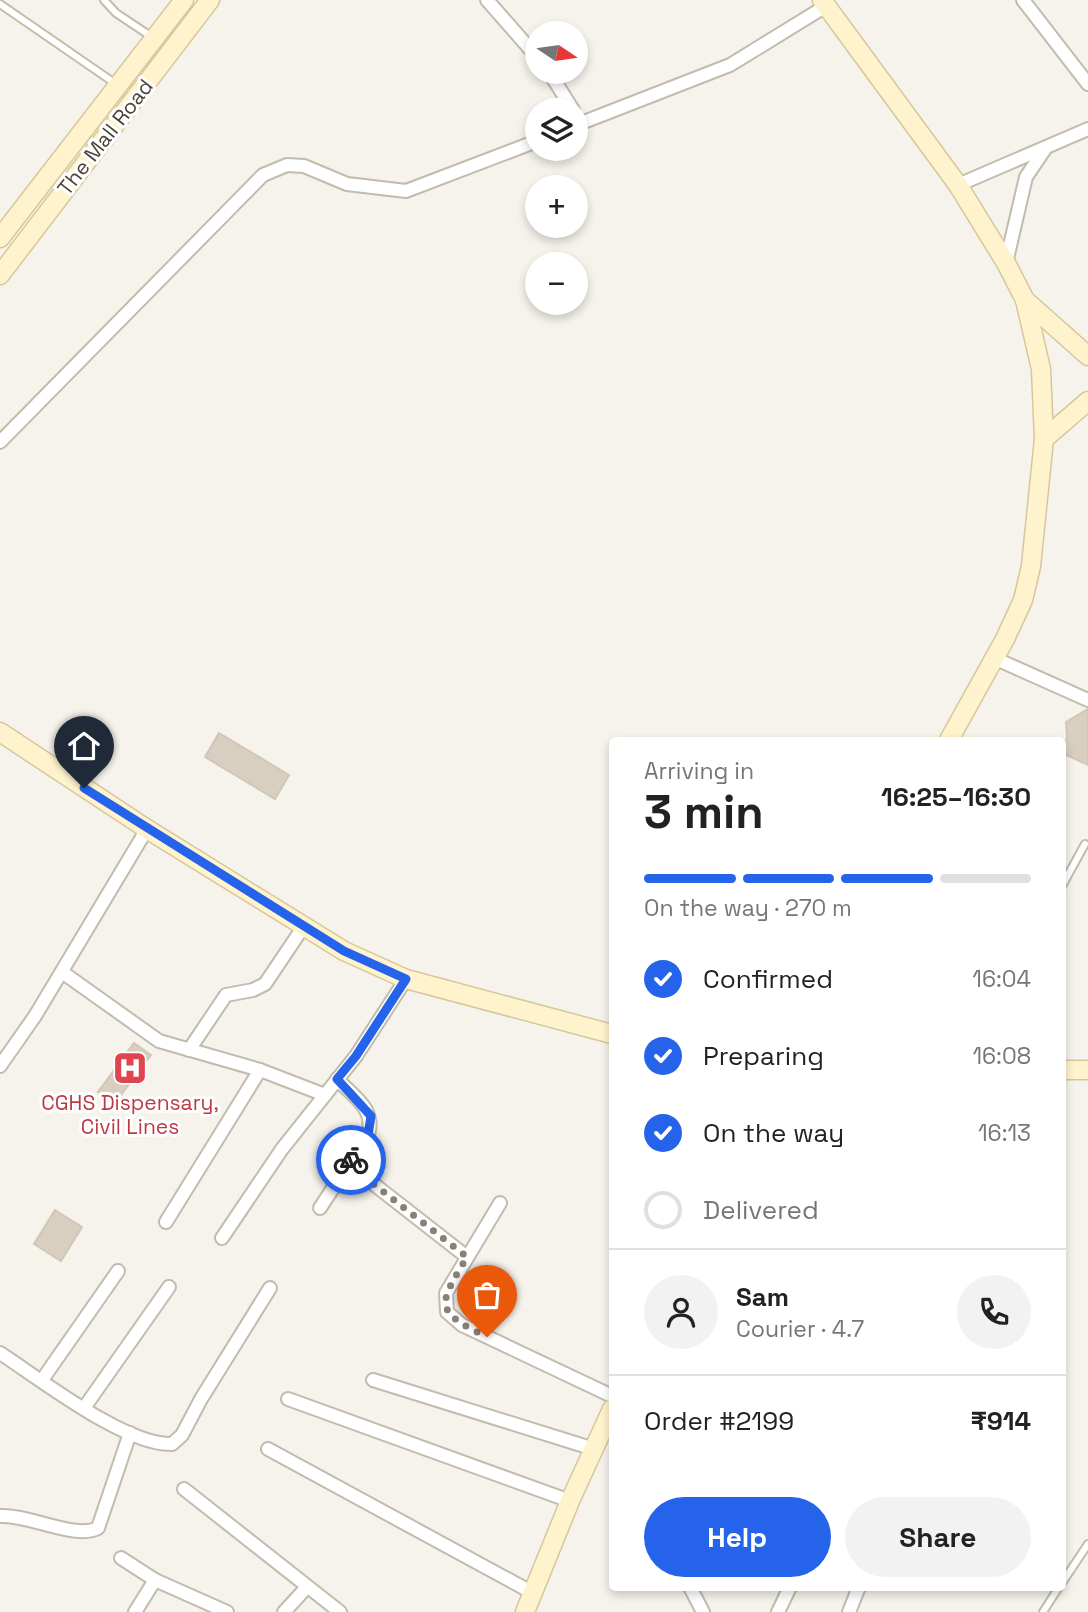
<!DOCTYPE html>
<html lang="en">
<head>
<meta charset="utf-8">
<style>
  :root { --surface:#fff; --page:#f2f2f2; --text:#222; --muted:#767676; --line:#e0e0e0; --accent:#2563eb }
  body { margin:0; font-family:"Space Grotesk",sans-serif; background:var(--page); color:var(--text); height:100vh; display:flex; flex-direction:column; font-size:26px; white-space:nowrap }
  * { box-sizing:border-box; margin:0 }
  p { font-size:23px; color:var(--muted) }
  .icon { flex:none; width:38px; height:38px; fill:none; stroke:currentColor; stroke-width:2; stroke-linecap:round; stroke-linejoin:round }
  .map { position:relative; flex:1; overflow:hidden }
  .panel { position:absolute; left:609px; top:737px; width:457px; height:854px; display:flex; flex-direction:column; background:var(--surface); border-radius:7px; box-shadow:0 4px 10px #0003 }
  .panel>* { flex:none }
  .needle { width:46px; rotate:103deg }
  .fabs { position:absolute; left:525px; top:21px; display:grid; gap:14px }
  .fabs a { display:grid; place-items:center; width:63px; height:63px; border-radius:50%; background:var(--surface); box-shadow:0 4px 10px #0003; font-size:35px }
  .pin { position:absolute; display:grid; place-items:center; width:60px; height:60px; color:#fff; margin:-72px -30px; border-radius:50% 50% 50% 0; rotate:-45deg; box-shadow:0 0 7px #0007 }
  .pin .icon { rotate:45deg }
  .courier { position:absolute; display:grid; place-items:center; width:70px; height:70px; margin:-35px; border:5px solid #2563eb; border-radius:50%; background:#fff; color:#222; box-shadow:0 2px 9px #0007 }
  .head em { font-style:normal; font-weight:800 }
  .head div { display:flex; flex-direction:column-reverse }
  .head { display:flex; align-items:center; justify-content:space-between; height:119px; padding:0 35px }
  h1 { font-size:46px; font-weight:800; line-height:52px }
  .bar { display:grid; grid-template-columns:repeat(4,1fr); gap:10px 7px; align-content:center; height:84px; padding:0 35px }
  .bar i { height:9px; border-radius:5px; background:var(--line) }
  .bar .active { background:var(--accent) }
  .bar p { grid-column:span 4 }
  .line { display:flex; align-items:center; gap:18px; padding:0 35px; border-top:2px solid var(--line) }
  .line div { flex:1 }
  .round { display:grid; place-items:center; flex:none; width:74px; height:74px; border-radius:37px; background:var(--page) }
  ol { padding:0 35px; list-style:none }
  li { display:flex; align-items:center; gap:21px; height:77px }
  li p { margin-inline-start:auto }
  li .icon { padding:7px; border-radius:50%; background:var(--accent); color:#fff; stroke-width:4 }
  li:last-child { color:var(--muted) }
  li i { width:38px; height:38px; border:4px solid var(--line); border-radius:50% }
  .button { display:flex; gap:14px; margin-top:auto; padding:14px 35px }
  .button a { flex:1; height:80px; border-radius:42px; background:var(--accent); color:#fff; font-size:28px; font-weight:800; line-height:80px; text-align:center }
  .button a+a { background:var(--page); color:var(--text) }
  .map>svg:first-child { display:block }
  .building { fill:#d8cfc1; stroke:#d3c7b4; stroke-width:2 }
  .lines { fill:none; stroke-linecap:round; stroke-linejoin:round }
  .lane-casing { stroke:#c2bbae; stroke-width:10 }
  .street-casing { stroke:#c2bbae; stroke-width:16 }
  .secondary-casing { stroke:#d6c79b; stroke-width:21 }
  .lane { stroke:#fff; stroke-width:6 }
  .street { stroke:#fff; stroke-width:12 }
  .secondary { stroke:#fff3cd; stroke-width:18 }
  .done { stroke:#878178; stroke-width:7; stroke-dasharray:0 12.6 }
  .route { stroke:#2563eb; stroke-width:9 }
  .labels { text-anchor:middle; dominant-baseline:central; stroke-width:6; stroke-linejoin:round; paint-order:stroke }
  .street-label { font-size:21px; fill:#4b4439; stroke:#fff }
  .health-label { font-size:21px; fill:#be3a42; stroke:#fff }
</style>
</head>
<body>
<div class="map">
<svg width="1088" height="1612" viewBox="0 0 1088 1612">
  <rect width="100%" height="100%" fill="#f6f3ec"/>
  <g class="building">
    <polygon points="1088,709 1088,765 1062,753 1067,737 1066,722"/>
    <polygon points="219,733 289,775 275,799 205,757"/>
    <polygon points="134,1043 151,1055 114,1104 98,1092"/>
    <polygon points="55,1210 82,1227 61,1261 34,1244"/>
  </g>
  <g class="lines">
    <g class="lane-casing">
      <g id="lane">
        <polyline points="104,0 116,13 152,37"/>
        <polyline points="0,4 116,84"/>
        <polyline points="1062,886 1085,844"/>
        <polyline points="1062,1583 1088,1544"/>
        <polyline points="1043,1612 1059,1587"/>
      </g>
    </g>
    <g class="street-casing">
      <g id="street">
        <polyline points="487,0 537,57"/>
        <polyline points="1023,0 1088,84"/>
        <polyline points="549,72 573,110"/>
        <polyline points="576,125 730,65 826,6"/>
        <polyline points="958,185 1088,129"/>
        <polyline points="1006,263 1026,177 1045,149"/>
        <polyline points="0,442 263,175 287,165 304,166 347,184 406,191 537,141"/>
        <polyline points="994,658 1088,700"/>
        <polyline points="62,972 159,1041 260,1070 325,1095"/>
        <polyline points="189,1050 226,995 253,990 265,984 304,926"/>
        <polyline points="0,1066 35,1016 147,829"/>
        <polyline points="348,1164 467,1257"/>
        <polyline points="500,1203 446,1293 447,1312 462,1325 612,1396"/>
        <path d="M 320,1208 L 368,1135 C 376,1109 354,1097 337,1079"/>
        <polyline points="166,1222 260,1070"/>
        <polyline points="222,1238 282,1149 356,1056 406,979"/>
        <path d="M 0,1353 C 40,1379 126,1446 172,1444 L 182,1435 L 201,1399 L 270,1288"/>
        <polyline points="42,1380 118,1271"/>
        <polyline points="373,1380 594,1449"/>
        <polyline points="288,1399 570,1501"/>
        <polyline points="84,1408 169,1287"/>
        <polyline points="268,1449 533,1593"/>
        <polyline points="184,1489 340,1612"/>
        <path d="M 0,1516 C 28,1514 76,1540 98,1528 L 130,1433"/>
        <polyline points="121,1558 155,1580 227,1612"/>
        <polyline points="690,1587 703,1612"/>
        <polyline points="135,1612 155,1580"/>
        <polyline points="284,1612 307,1587"/>
        <polyline points="778,1612 790,1587"/>
        <polyline points="849,1612 859,1587"/>
      </g>
    </g>
    <g class="secondary-casing">
      <g id="secondary">
        <polyline points="822,0 958,185 1006,263 1025,300 1088,356"/>
        <polyline points="0,238 184,0"/>
        <polyline points="0,275 210,0"/>
        <polyline points="1044,439 1088,401"/>
        <polyline points="0,732 147,829 344,951 406,979 612,1034"/>
        <polyline points="949,740 1005,639 1023,600 1031,566 1044,439 1041,369 1025,300"/>
        <polyline points="1062,1070 1088,1070"/>
        <polyline points="525,1612 570,1501 612,1409"/>
      </g>
    </g>
    <use href="#lane" class="lane"/>
    <use href="#street" class="street"/>
    <use href="#secondary" class="secondary"/>
  </g>
  <g class="lines">
    <path class="done" d="M 351,1160 L 348,1164 L 467,1257 C 438,1305 433,1311 487,1337"/>
    <polyline class="route" points="84,788 344,951 406,979 356,1056 337,1079 371,1116 368,1135 351,1160"/>
  </g>
  <defs>
    <g id="hospital-square" transform="scale(1.75)"><rect x="-9" y="-9" width="18" height="18" rx="4" fill="#e0444e" stroke="#fff"/><path d="M-5-5h3v3.5h4V-5h3V5h-3V1.5h-4V5h-3Z" fill="#fff"/></g>
  </defs>
  <g fill-rule="evenodd">
    <use href="#hospital-square" x="130" y="1068"/>
  </g>
  <g class="labels">
    <g class="street-label">
      <text transform="translate(105 137) rotate(-52)">The Mall Road</text>
    </g>
    <g class="health-label">
      <text x="130" y="1102">CGHS Dispensary,<tspan x="130" dy="24">Civil Lines</tspan></text>
    </g>
  </g>
</svg>
<div class="fabs">
<a><svg class="needle" viewBox="-14 -14 28 28"><path d="M0-13l5 13h-10z" fill="#e53935"/><path d="M0 13l5-13h-10z" fill="#767676"/></svg></a>
<a><svg class="icon" aria-label="layers" viewBox="0 0 24 24"><path d="M12 4l9 5-9 5-9-5zM3 14l9 5 9-5"/></svg></a>
<a>+</a>
<a>−</a>
</div>
<div class="pin" style="left:487px;top:1337px;background:#ea580c"><svg class="icon" aria-label="bag" viewBox="0 0 24 24"><path d="M5 8h14l-1 12H6zM9 8a3 3 0 0 1 6 0"/></svg></div>
<div class="pin" style="left:84px;top:788px;background:#1f2937"><svg class="icon" aria-label="home" viewBox="0 0 24 24"><path d="M3 11l9-7 9 7M6 9v11h12V9"/></svg></div>
<div class="courier" style="left:351px;top:1160px"><svg class="icon" aria-label="bike" viewBox="0 0 24 24"><circle cx="6" cy="16" r="4"/><circle cx="18" cy="16" r="4"/><path d="M6 16l4-8h5l3 8M10 8l3 8H6M13 5h3"/></svg></div>
<section class="panel">
<div class="head"><div><h1>3 min</h1><p>Arriving in</p></div><em>16:25–16:30</em></div>
<div class="bar"><i class="active"></i><i class="active"></i><i class="active"></i><i></i><p>On the way · 270 m</p></div>
<ol>
<li><svg class="icon" aria-label="check" viewBox="0 0 24 24"><path d="M5 12l5 5 9-10"/></svg>Confirmed<p>16:04</p></li>
<li><svg class="icon" aria-label="check" viewBox="0 0 24 24"><path d="M5 12l5 5 9-10"/></svg>Preparing<p>16:08</p></li>
<li><svg class="icon" aria-label="check" viewBox="0 0 24 24"><path d="M5 12l5 5 9-10"/></svg>On the way<p>16:13</p></li>
<li><i></i>Delivered</li>
</ol>
<div class="line" style="height:126px"><a class="round"><svg class="icon" aria-label="person" viewBox="0 0 24 24"><circle cx="12" cy="8" r="4"/><path d="M4 21q1-7 8-7t8 7"/></svg></a><div><b>Sam</b><p>Courier · 4.7</p></div><a class="round"><svg class="icon" aria-label="phone" viewBox="0 0 24 24"><path d="M5 4h4l2 5-3 2q2 4 5 5l2-3 5 2v4C11 20 4 13 5 4z"/></svg></a></div>
<div class="line" style="height:91px"><div>Order #2199</div><b>₹914</b></div>
<div class="button"><a>Help</a><a>Share</a></div>
</section>
</div>
</body>
</html>
